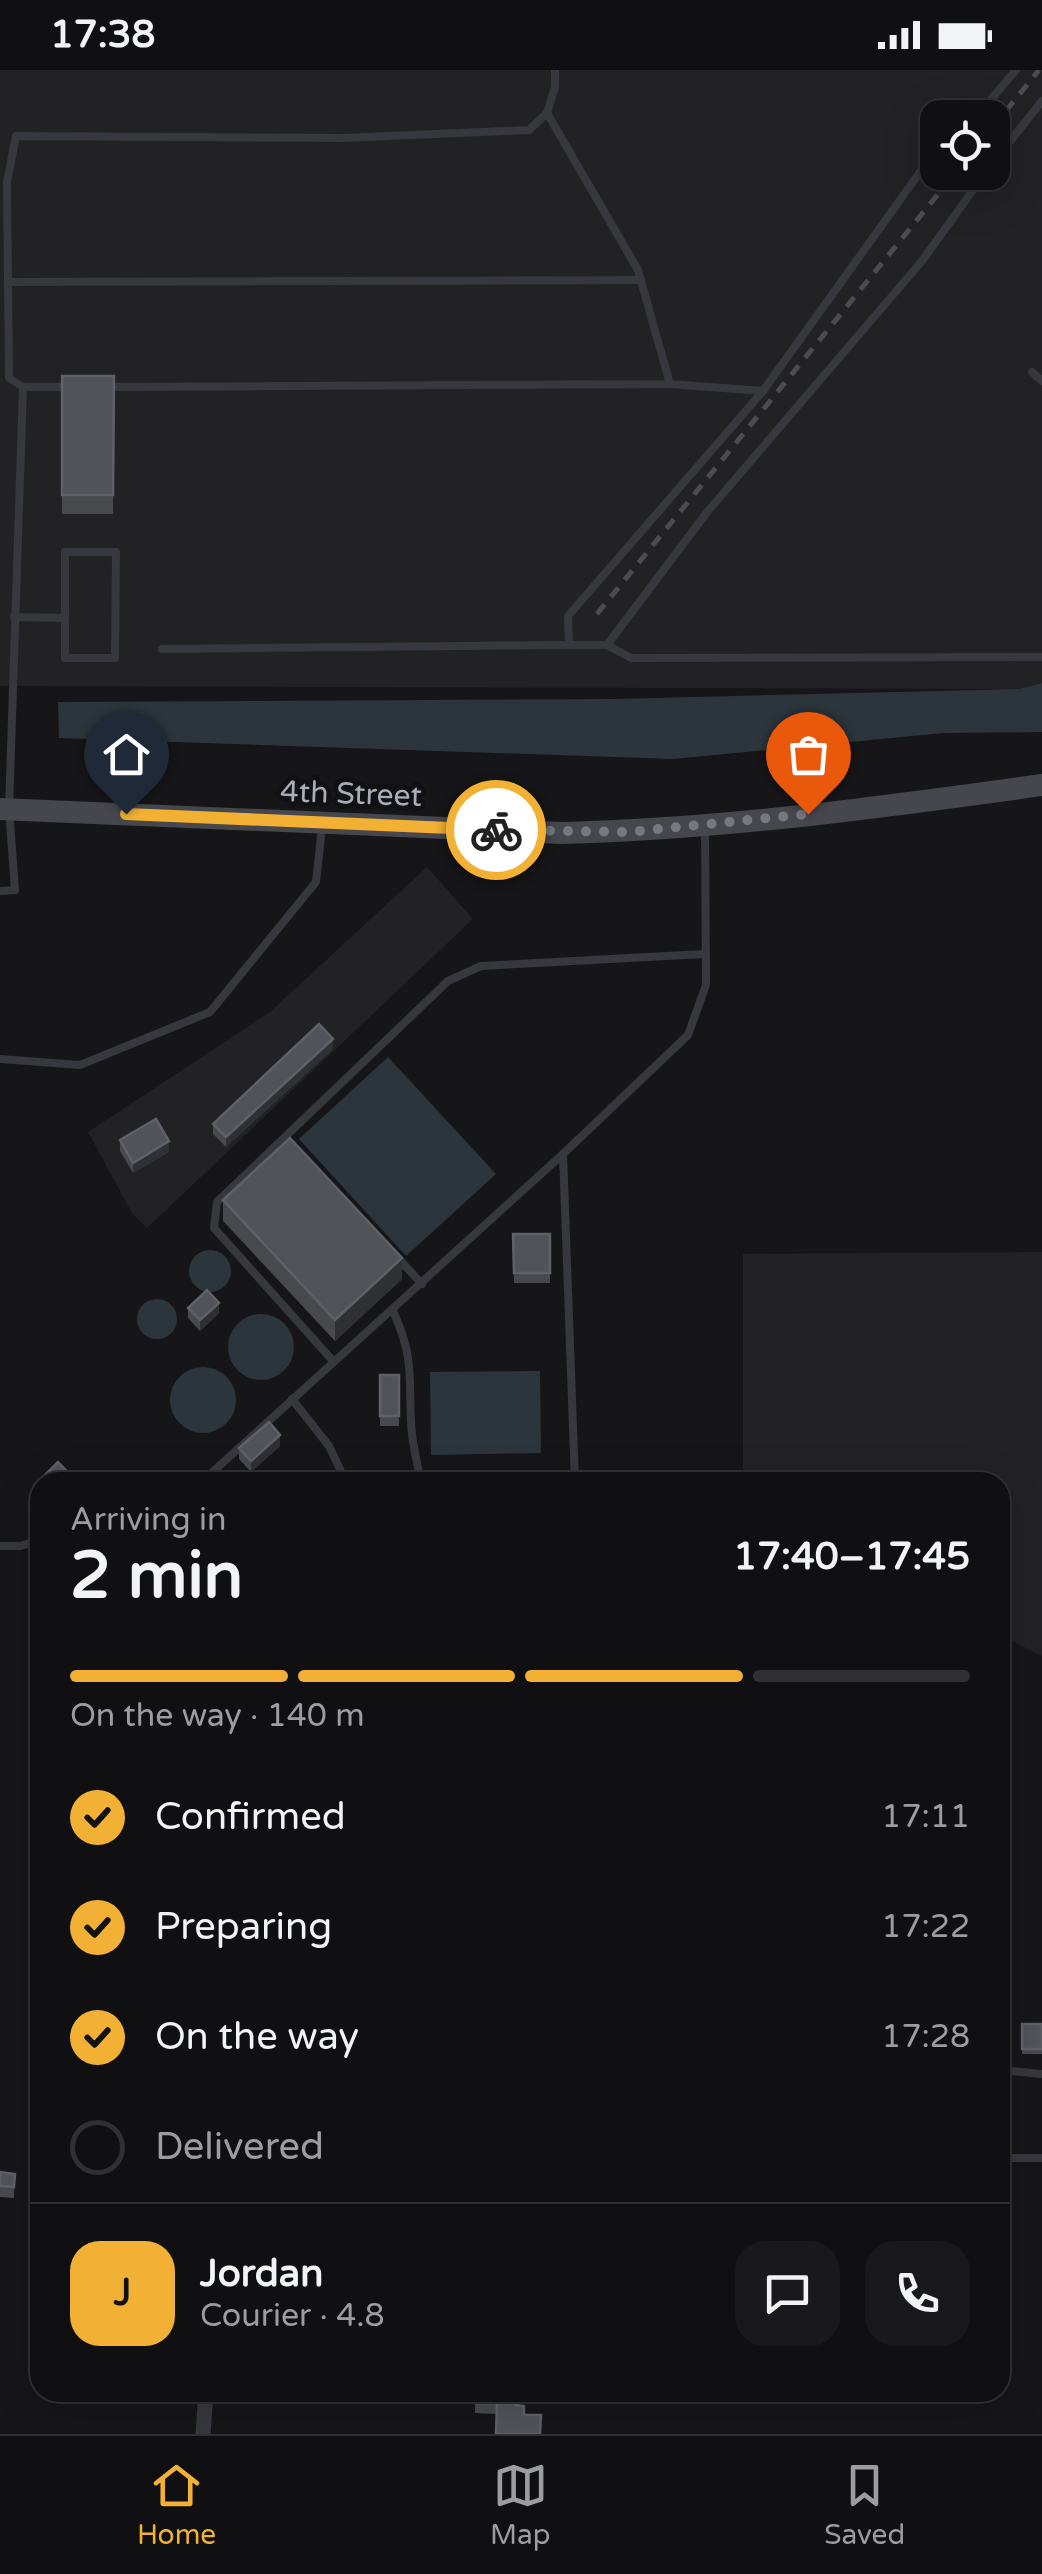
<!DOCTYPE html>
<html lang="en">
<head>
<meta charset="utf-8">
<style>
  :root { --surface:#101012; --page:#19191b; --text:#f1f3f6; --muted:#9c9d9f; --line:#303032; --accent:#f2b134 }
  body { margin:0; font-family:"Varela Round",sans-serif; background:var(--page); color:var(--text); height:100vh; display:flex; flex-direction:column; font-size:38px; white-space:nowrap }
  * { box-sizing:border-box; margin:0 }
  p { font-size:32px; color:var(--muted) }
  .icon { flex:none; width:55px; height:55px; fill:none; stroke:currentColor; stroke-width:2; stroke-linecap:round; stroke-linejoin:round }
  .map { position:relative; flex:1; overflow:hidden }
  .details { position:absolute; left:30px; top:1402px; width:980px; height:930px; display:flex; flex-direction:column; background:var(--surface); border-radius:30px; box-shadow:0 10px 40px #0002,0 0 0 2px var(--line) }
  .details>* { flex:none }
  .fabs { position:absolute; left:920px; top:30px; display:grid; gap:20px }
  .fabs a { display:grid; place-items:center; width:90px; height:90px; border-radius:20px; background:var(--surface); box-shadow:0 10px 40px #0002,0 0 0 2px var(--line); font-size:50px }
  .pin { position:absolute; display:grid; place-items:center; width:85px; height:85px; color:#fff; margin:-102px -42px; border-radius:50% 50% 50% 0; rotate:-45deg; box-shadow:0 0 10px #0007 }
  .pin .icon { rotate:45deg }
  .courier { position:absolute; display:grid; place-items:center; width:100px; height:100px; margin:-50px; border:8px solid #f2b134; border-radius:50%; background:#fff; color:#222; box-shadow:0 2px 12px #0007 }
  .overview em { font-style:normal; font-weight:700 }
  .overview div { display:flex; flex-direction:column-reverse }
  .overview { display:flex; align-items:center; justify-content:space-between; height:170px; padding:0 40px }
  h1 { font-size:65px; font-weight:700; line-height:75px }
  .bar { display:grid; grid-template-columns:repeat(4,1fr); gap:15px 10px; align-content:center; height:120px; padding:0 40px }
  .bar i { height:12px; border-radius:8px; background:var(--line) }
  .bar .selected { background:var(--accent) }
  .bar p { grid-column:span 4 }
  .line { display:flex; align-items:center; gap:25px; padding:0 40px; border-top:2px solid var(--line) }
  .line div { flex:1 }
  .round { display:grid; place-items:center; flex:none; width:105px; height:105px; border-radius:30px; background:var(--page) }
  ol { padding:0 40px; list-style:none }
  li { display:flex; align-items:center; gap:30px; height:110px }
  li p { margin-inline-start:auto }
  li .icon { padding:10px; border-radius:50%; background:var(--accent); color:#111; stroke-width:4 }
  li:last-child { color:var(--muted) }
  li i { width:55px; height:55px; border:5px solid var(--line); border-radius:50% }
  .status { display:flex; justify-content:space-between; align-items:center; height:70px; padding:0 50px; background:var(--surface); direction:ltr }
  .status svg { height:28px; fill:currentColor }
  .menu { display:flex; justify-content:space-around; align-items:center; height:140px; border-top:2px solid var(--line); background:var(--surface); font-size:28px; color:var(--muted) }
  .menu a { display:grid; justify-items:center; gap:5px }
  .menu .selected { color:var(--accent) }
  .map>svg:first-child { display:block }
  .built { fill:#222225; fill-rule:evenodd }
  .water { fill:#2c353c }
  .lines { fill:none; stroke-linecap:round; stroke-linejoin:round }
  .lane { stroke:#37383d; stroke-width:8 }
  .street { stroke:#37383d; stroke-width:15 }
  .secondary { stroke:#45474d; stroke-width:22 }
  .rail { stroke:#4a4c52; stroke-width:5; stroke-dasharray:12 10; stroke-linecap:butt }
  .wall { fill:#47494d }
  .shaded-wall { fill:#2f3033 }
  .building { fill:#525359; stroke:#5f6168; stroke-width:2.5 }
  .done { stroke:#757880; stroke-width:10; stroke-dasharray:0 18 }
  .route { stroke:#f2b134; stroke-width:12 }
  .labels { text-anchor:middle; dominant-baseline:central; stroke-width:10; stroke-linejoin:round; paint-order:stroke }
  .street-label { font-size:30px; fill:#a8adb8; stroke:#111113 }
</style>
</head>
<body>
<div class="status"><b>17:38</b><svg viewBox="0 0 49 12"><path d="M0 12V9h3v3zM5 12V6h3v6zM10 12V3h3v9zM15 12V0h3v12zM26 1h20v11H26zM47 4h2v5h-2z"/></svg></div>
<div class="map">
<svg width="1042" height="2364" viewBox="0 0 1042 2364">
  <rect width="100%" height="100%" fill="#161618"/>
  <g class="built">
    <path d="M 0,0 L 1042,0 L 1042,613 L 1019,619 L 0,616 ZM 938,48 L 992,48 L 992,102 L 938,102 Z"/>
    <polygon points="427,797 473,849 147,1158 132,1143 88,1062 270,942"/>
    <polygon points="1042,1182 1042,1586 1000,1565 1000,1412 743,1412 743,1184"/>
  </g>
  <g class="water">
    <polygon points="1042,613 1042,662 943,663 673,689 59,668 58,632 614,629 1019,619"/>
    <polygon points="388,987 496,1104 406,1186 299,1069"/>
    <circle cx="210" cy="1201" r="21"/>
    <circle cx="157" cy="1249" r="20"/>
    <circle cx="261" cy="1277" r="33"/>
    <circle cx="203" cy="1330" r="33"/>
    <polygon points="540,1301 541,1383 431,1385 430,1302"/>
  </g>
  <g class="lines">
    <g class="lane">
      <polyline points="547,43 555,17 555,0"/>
      <polyline points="975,48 1016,0"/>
      <polyline points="992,94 1042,31"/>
      <polyline points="8,212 641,210"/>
      <polyline points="1032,302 1042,311"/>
      <polyline points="670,314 763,321 568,546 569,575 607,575 708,441 922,191 986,102"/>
      <polyline points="23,317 9,308 7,112 16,66 344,68 529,60 547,43 638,200 670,314 104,317"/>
      <polyline points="763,321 938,77"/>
      <polygon points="65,482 116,482 115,588 65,588"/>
      <polyline points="14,547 65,548"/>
      <polyline points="607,575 631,588 1042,587"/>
      <polyline points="162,579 569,575"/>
      <polyline points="0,821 15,820 9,739 23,317 70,317"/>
      <polyline points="0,989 80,995 210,942 316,812 322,757"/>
      <polyline points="563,1084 575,1412"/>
      <polyline points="398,1188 422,1214"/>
      <path d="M 393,1241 C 417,1293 407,1313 412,1365 C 414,1381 418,1397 421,1412"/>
      <polyline points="334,1292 214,1158 217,1132 448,911 481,896 704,884"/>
      <polyline points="292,1329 329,1376 346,1412"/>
      <polyline points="195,1412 206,1408 563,1084 688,965 706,915 705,759"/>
      <polyline points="0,1476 20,1476 40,1470"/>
      <polyline points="1000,2000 1042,2004"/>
      <polyline points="1000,2088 1042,2088"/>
    </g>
    <polyline class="street" points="203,2364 206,2322"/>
    <path class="secondary" d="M 0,739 L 562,763 C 723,759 883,737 1042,715"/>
    <g class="rail">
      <polyline points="992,58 1039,0"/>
      <polyline points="597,544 956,102"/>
    </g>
  </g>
  <g class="wall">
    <polygon points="62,306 114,306 113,444 62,444"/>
    <polygon points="333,979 226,1077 213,1064 213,1054"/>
    <polygon points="120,1070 169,1082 133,1103 120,1081"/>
    <polygon points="223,1130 402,1209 335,1271 223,1151"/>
    <polygon points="513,1164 550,1164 550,1213 514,1213"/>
    <polygon points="188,1238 219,1243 200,1261 188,1248"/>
    <rect x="380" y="1305" width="19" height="51"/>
    <polygon points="280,1376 251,1402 239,1389 239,1378"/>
    <rect x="1022" y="1954" width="20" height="30"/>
    <polygon points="0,2102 15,2104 14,2128 0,2127"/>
    <polygon points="475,2322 515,2335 497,2344 475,2343"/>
  </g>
  <g class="shaded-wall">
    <polygon points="333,969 333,979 226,1077 226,1067"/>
    <polygon points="169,1071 169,1082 133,1103 133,1093"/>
    <polygon points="402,1188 402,1209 335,1271 335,1250"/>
    <polygon points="219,1233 219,1243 200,1261 200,1250"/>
    <polygon points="280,1365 280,1376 251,1402 251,1391"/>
  </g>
  <g class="building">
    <polygon points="62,306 114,306 113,425 62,425"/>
    <polygon points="319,954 333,969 226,1067 213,1054"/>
    <polygon points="156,1049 169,1071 133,1093 120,1070"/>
    <polygon points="290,1068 402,1188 335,1250 223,1130"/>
    <polygon points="513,1164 550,1164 550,1203 514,1203"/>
    <polygon points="207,1220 219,1233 200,1250 188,1238"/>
    <rect x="380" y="1305" width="19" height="41"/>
    <polygon points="269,1352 280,1365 251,1391 239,1378"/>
    <polygon points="58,1392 72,1407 67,1412 42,1412 40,1410"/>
    <rect x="1022" y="1954" width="20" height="25"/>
    <polygon points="0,2102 15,2104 14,2117 0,2116"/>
    <polygon points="475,2322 515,2322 515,2335 524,2336 524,2345 541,2345 540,2364 496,2364 497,2333 475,2333"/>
  </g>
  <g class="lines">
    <polyline class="done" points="496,760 629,762 808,744"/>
    <polyline class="route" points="126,744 496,760"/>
  </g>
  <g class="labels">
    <g class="street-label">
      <text transform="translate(351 724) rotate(2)">4th Street</text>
    </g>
  </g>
</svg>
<div class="fabs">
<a><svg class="icon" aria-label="locate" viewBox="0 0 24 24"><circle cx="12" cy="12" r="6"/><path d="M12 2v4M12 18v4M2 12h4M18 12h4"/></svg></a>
</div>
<div class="pin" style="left:808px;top:744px;background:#ea580c"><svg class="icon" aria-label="bag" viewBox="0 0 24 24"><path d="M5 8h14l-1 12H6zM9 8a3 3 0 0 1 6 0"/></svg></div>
<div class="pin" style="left:126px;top:744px;background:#1f2937"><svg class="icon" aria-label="home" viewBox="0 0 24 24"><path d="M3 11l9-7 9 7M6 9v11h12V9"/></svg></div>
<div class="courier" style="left:496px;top:760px"><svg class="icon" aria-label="bike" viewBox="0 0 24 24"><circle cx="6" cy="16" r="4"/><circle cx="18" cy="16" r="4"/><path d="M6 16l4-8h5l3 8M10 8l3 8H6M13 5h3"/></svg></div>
<section class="details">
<div class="overview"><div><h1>2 min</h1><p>Arriving in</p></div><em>17:40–17:45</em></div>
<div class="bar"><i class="selected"></i><i class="selected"></i><i class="selected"></i><i></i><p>On the way · 140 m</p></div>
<ol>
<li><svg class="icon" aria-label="check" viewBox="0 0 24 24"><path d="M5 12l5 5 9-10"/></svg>Confirmed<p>17:11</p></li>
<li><svg class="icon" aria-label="check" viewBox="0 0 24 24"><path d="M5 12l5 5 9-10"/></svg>Preparing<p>17:22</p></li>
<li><svg class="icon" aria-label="check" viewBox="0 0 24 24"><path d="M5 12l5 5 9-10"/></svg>On the way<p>17:28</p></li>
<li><i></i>Delivered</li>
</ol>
<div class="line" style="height:180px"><b class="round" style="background:var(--accent);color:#111">J</b><div><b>Jordan</b><p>Courier · 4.8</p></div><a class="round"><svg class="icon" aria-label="chat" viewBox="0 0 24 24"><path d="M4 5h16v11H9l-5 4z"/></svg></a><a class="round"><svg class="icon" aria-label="phone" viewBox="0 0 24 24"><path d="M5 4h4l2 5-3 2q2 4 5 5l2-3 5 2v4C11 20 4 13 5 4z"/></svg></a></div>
</section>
</div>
<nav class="menu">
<a class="selected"><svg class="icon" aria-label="home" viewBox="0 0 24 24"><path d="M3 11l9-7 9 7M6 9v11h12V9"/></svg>Home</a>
<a><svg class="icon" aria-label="map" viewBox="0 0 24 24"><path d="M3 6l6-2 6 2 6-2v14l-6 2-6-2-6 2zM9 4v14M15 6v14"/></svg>Map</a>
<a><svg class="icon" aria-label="saved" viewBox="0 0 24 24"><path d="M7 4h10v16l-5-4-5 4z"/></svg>Saved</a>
</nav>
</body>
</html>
